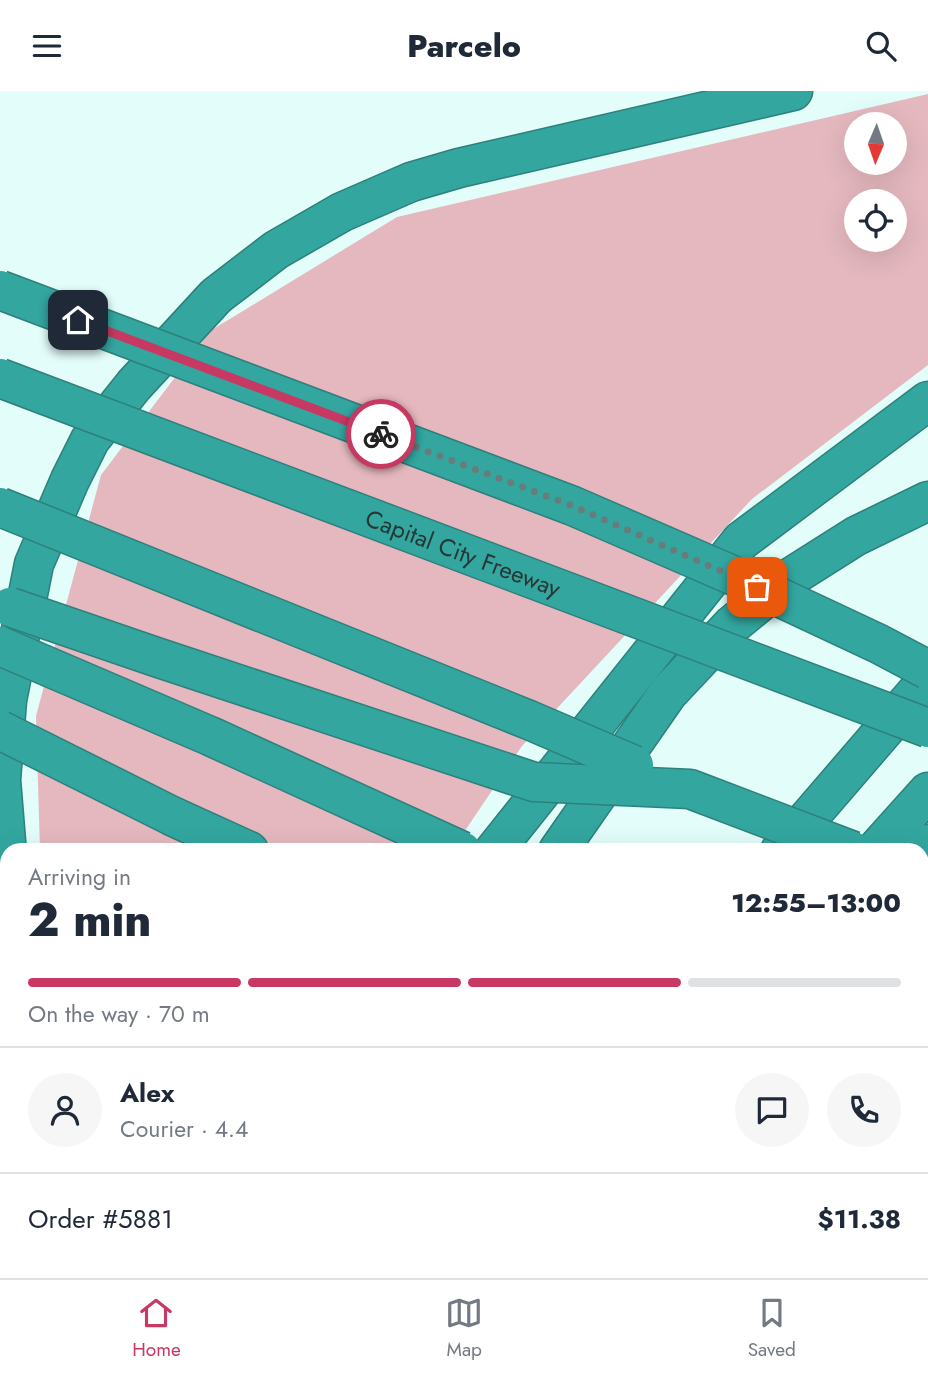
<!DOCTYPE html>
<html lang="en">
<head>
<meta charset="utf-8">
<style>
  :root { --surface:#fff; --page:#f6f6f7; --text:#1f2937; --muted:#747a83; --line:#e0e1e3; --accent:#c73963 }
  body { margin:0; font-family:Jost,sans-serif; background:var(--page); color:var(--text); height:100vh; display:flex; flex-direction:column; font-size:26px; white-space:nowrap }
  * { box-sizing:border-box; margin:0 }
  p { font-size:23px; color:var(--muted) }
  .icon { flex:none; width:38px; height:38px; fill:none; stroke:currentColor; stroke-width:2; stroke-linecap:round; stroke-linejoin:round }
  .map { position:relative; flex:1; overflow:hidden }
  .drawer { position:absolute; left:0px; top:752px; width:929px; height:436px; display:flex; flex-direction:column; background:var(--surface); border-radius:21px 21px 0 0; box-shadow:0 7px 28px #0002 }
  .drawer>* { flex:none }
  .needle { width:46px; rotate:182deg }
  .tools { position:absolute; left:844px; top:21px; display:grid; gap:14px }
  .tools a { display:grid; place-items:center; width:63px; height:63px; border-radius:50%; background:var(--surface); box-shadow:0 7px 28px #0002; font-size:35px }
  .pin { position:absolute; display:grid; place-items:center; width:60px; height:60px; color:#fff; margin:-30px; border-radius:14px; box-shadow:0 4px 10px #0006 }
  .courier { position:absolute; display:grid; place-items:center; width:70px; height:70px; margin:-35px; border:5px solid #c73963; border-radius:50%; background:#fff; color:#222; box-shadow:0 2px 9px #0007 }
  .headline em { font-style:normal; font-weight:800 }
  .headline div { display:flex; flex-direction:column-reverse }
  .headline { display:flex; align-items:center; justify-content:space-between; height:119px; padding:0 28px }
  h1 { font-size:46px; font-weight:800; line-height:52px }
  .bar { display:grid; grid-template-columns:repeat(4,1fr); gap:10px 7px; align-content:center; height:84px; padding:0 28px }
  .bar i { height:9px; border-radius:5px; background:var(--line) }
  .bar .current { background:var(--accent) }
  .bar p { grid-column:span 4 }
  .line { display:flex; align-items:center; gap:18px; padding:0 28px; border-top:2px solid var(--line) }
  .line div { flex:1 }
  .round { display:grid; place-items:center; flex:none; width:74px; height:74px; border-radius:37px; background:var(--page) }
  header { display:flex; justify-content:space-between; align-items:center; height:91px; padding:0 28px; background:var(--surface); font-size:32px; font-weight:800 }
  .tab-bar { display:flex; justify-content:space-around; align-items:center; height:98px; border-top:2px solid var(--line); background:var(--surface); font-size:19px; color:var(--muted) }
  .tab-bar a { display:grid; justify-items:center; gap:4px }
  .tab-bar .current { color:var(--accent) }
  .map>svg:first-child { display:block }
  .green { fill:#e5b8bf; fill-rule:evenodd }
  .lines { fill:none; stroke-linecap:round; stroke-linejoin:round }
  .highway-casing { stroke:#2e807b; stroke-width:41 }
  .highway { stroke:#33a6a0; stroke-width:38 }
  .highway-bridge-casing { stroke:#2e807b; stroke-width:41; stroke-linecap:butt }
  .highway-bridge { stroke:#33a6a0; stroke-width:38 }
  .done { stroke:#687d7b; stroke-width:7; stroke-dasharray:0 12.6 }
  .route { stroke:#c73963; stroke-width:9 }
  .labels { text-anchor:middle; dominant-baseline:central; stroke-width:5; stroke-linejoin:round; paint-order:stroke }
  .street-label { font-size:24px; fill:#263836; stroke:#fff }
</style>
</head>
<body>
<header><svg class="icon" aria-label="menu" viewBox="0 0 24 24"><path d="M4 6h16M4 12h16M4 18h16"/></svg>Parcelo<svg class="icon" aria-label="search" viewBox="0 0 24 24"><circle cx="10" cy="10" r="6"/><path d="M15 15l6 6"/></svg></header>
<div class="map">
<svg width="928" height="1187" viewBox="0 0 928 1187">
  <rect width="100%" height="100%" fill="#e3fdfb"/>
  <path class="green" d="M 928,3 L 928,274 L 752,408 L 522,655 L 452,759 L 40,759 L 36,625 L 101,384 L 210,240 L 397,126 ZM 856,33 L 894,33 L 894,72 L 856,72 ZM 856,110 L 894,110 L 894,149 L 856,149 Z"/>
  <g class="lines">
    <g class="highway-casing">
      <g id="highway">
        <polyline points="174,726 249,760"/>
        <polyline points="494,760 741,450 928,310"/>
        <polyline points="558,760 668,602 732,534 788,488 856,445 928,410"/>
        <polyline points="780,760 928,588"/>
        <polyline points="875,760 928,701"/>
        <polyline points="922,760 928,753"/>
        <polyline points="7,763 1,689 7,609 34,473 70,389 90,349 134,294 216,205 276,159 342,121 411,91 459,77 793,0"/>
        <polyline points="922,900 928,901"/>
        <polyline points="0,949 7,965"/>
        <polyline points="922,1006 928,1006"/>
        <polyline points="0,1078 7,1099"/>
        <polyline points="30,1181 31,1187"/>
        <polyline points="256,1181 263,1187"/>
        <polyline points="185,1187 189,1181"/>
        <polyline points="338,1187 341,1181"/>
        <polyline points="441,1187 445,1181"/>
        <polyline points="544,1187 548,1181"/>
        <polyline points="610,1187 613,1181"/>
      </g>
    </g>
    <use href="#highway" class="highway"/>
    <g class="highway-bridge-casing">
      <g id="highway-bridge">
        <polyline points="0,199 573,415 732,484 879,553 928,579"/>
        <path id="s1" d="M 0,287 L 928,637"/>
        <polyline points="0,416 529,629 634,674"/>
        <polyline points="10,516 156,566 534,691 690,698 853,760"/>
        <polyline points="0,555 210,645 462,760"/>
        <polyline points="0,639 174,726"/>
      </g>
    </g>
    <use href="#highway-bridge" class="highway-bridge"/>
  </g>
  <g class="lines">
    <polyline class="done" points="381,343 573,415 757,496"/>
    <polyline class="route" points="78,229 381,343"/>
  </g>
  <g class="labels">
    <g class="street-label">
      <text stroke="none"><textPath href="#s1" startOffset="495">Capital City Freeway</textPath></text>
    </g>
  </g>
</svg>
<div class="tools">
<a><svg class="needle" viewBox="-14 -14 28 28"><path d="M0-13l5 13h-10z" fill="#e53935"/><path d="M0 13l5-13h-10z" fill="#747a83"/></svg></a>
<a><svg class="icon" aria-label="locate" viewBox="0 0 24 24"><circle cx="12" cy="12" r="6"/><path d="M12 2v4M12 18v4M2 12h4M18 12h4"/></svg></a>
</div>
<div class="pin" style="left:757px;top:496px;background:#ea580c"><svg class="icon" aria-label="bag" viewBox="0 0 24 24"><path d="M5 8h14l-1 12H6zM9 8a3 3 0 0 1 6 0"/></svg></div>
<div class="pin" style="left:78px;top:229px;background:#1f2937"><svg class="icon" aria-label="home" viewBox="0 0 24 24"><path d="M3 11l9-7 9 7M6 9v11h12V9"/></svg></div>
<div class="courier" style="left:381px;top:343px"><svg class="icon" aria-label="bike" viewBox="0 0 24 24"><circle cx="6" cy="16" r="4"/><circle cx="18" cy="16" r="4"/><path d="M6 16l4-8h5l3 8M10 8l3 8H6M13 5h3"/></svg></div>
<section class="drawer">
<div class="headline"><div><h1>2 min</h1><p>Arriving in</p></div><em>12:55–13:00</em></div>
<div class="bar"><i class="current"></i><i class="current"></i><i class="current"></i><i></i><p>On the way · 70 m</p></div>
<div class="line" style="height:126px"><a class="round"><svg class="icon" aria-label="person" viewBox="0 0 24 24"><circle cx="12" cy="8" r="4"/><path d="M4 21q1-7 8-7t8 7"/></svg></a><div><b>Alex</b><p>Courier · 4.4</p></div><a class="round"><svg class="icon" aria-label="chat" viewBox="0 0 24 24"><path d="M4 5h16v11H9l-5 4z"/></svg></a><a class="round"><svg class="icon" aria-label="phone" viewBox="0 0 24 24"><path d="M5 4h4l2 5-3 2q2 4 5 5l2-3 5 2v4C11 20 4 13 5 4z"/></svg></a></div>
<div class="line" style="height:91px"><div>Order #5881</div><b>$11.38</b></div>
</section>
</div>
<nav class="tab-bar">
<a class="current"><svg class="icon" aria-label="home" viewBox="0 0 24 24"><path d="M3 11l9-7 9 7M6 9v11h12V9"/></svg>Home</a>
<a><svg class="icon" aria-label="map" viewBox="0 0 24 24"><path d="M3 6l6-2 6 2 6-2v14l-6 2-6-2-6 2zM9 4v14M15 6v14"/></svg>Map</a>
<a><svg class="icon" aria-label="saved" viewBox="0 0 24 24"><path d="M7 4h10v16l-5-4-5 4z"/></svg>Saved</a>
</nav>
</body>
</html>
